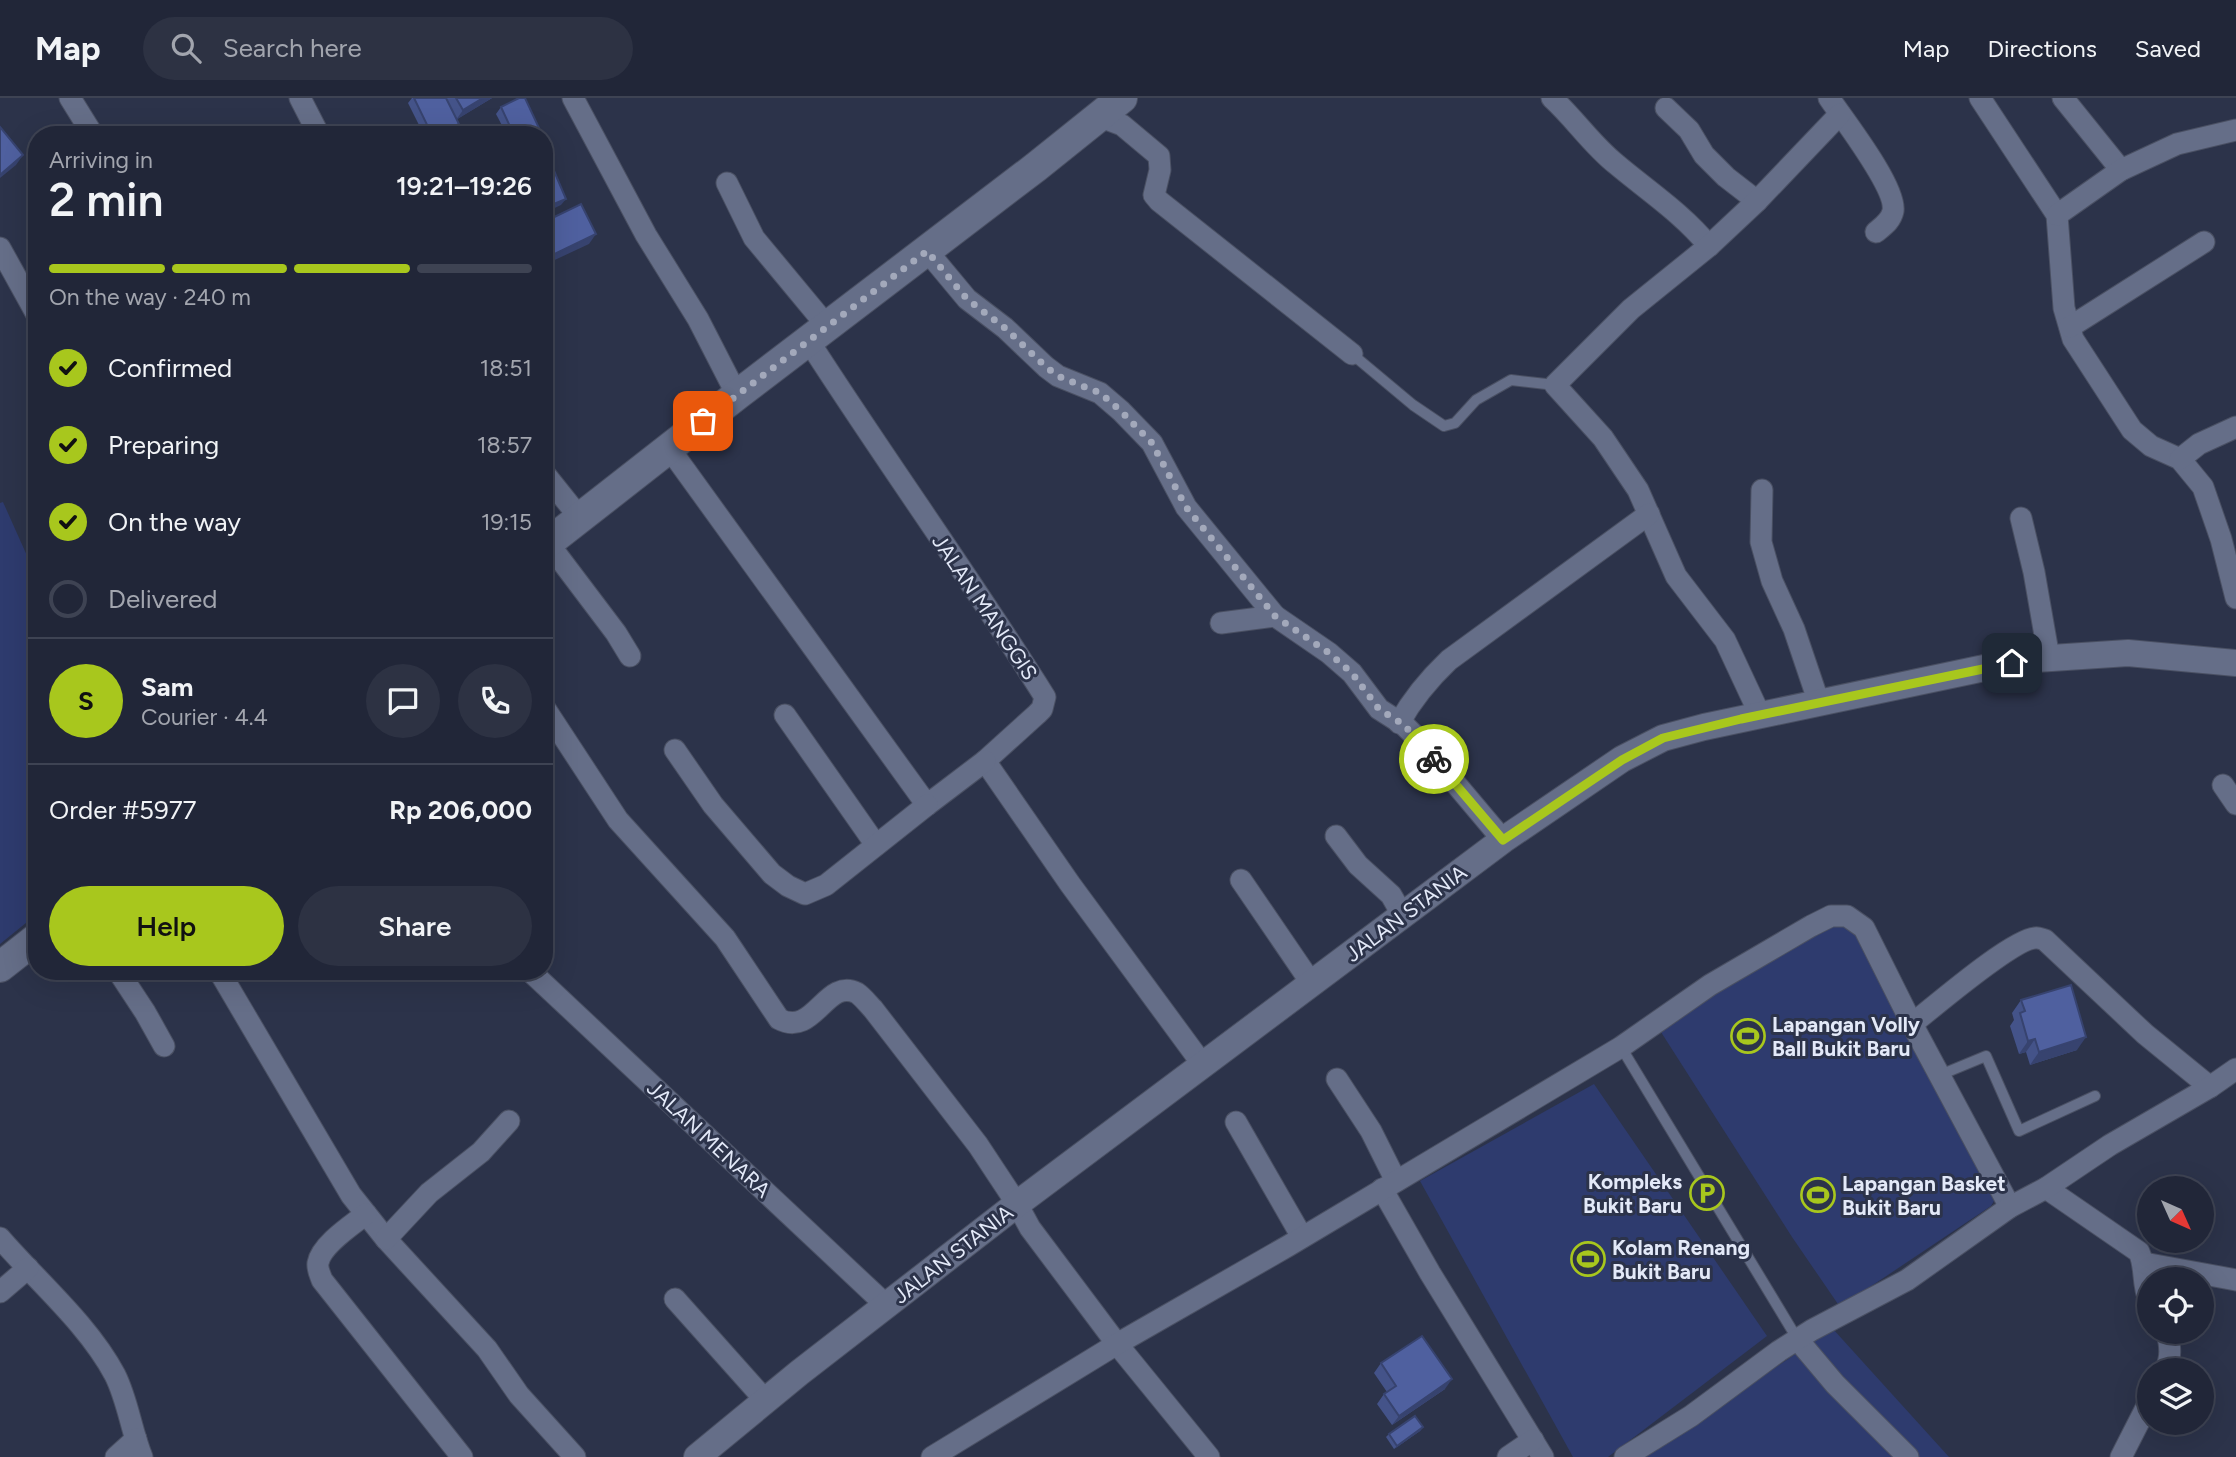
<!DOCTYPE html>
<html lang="en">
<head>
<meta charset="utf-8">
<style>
  :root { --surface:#212638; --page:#2d3243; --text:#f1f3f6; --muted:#a2a5ae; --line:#3e4353; --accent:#a8c71d }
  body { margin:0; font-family:Figtree,sans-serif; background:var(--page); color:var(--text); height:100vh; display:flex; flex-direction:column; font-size:26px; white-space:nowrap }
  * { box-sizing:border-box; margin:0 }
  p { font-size:23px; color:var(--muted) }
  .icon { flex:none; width:38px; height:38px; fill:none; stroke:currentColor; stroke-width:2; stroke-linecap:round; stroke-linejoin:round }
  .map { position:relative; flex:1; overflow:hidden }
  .details { position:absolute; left:28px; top:28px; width:525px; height:854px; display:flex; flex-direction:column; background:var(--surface); border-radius:28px; box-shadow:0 7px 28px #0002,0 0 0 2px var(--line) }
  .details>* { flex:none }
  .needle { width:46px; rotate:135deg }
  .tools { position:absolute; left:2137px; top:1078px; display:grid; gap:14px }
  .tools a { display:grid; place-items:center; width:77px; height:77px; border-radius:50%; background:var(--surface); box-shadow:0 7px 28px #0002,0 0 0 2px var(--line); font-size:35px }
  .pin { position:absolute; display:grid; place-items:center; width:60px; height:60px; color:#fff; margin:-30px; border-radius:14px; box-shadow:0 4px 10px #0006 }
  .courier { position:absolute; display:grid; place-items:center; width:70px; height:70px; margin:-35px; border:5px solid #a8c71d; border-radius:50%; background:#fff; color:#222; box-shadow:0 2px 9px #0007 }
  .overview em { font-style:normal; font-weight:600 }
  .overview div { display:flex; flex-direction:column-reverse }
  .overview { display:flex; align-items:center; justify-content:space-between; height:119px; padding:0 21px }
  h1 { font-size:46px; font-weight:600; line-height:52px }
  .bar { display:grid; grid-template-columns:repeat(4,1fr); gap:10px 7px; align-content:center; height:84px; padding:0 21px }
  .bar i { height:9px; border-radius:5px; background:var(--line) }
  .bar .current { background:var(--accent) }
  .bar p { grid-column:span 4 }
  .line { display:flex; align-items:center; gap:18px; padding:0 21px; border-top:2px solid var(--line) }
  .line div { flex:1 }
  .round { display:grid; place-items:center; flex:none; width:74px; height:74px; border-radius:37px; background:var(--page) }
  ol { padding:0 21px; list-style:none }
  li { display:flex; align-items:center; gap:21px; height:77px }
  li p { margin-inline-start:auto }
  li .icon { padding:7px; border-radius:50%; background:var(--accent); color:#111; stroke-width:4 }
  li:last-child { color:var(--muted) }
  li i { width:38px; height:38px; border:4px solid var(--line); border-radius:50% }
  .action { display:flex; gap:14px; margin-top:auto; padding:14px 21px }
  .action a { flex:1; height:80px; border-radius:42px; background:var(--accent); color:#111; font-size:28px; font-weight:600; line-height:80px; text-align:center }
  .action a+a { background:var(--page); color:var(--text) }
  header { display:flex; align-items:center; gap:42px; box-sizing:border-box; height:98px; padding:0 35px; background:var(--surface); border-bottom:2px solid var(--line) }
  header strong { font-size:33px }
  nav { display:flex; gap:38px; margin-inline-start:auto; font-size:24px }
  .search { width:490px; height:63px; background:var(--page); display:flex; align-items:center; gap:18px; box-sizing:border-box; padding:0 24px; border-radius:38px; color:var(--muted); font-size:26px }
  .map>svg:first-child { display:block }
  .green { fill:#2e3b6e }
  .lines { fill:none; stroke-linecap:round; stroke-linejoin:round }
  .service-casing { stroke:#4a5063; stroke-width:12 }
  .minor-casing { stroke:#4a5063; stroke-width:23 }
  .tertiary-casing { stroke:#4a5063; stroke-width:28 }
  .secondary-casing { stroke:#4a5063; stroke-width:32 }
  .service { stroke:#656e88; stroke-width:10 }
  .minor { stroke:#656e88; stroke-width:21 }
  .tertiary { stroke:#656e88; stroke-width:26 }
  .secondary { stroke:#656e88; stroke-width:30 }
  .wall { fill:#445389 }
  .shaded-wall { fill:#37436f }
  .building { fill:#4f609f; stroke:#37436f; stroke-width:2 }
  .done { stroke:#a3a9bb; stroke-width:7; stroke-dasharray:0 12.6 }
  .route { stroke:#a8c71d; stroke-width:9 }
  .labels { text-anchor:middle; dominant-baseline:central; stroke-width:6; stroke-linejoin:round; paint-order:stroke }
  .street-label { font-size:21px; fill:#e3e9f8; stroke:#2c334a }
  .poi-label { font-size:21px; font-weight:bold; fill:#e3e9f8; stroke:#2c334a; text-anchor:start }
</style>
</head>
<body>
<header>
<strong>Map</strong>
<div class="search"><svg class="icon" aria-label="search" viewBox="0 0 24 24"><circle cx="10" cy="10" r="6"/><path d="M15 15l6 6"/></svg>Search here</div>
<nav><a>Map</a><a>Directions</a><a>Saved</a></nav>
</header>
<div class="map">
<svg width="2236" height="1359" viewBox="0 0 2236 1359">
  <rect width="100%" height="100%" fill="#2c334a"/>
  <g class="green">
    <polygon points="3,404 37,480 37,646 34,650 37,658 37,816 0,846 0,405"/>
    <polygon points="1845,813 1997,1098 1991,1108 1840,1209 1792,1139 1652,920"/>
    <polygon points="1594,986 1767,1238 1608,1359 1573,1359 1420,1083"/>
    <polygon points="1833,1231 1949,1359 1641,1359"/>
  </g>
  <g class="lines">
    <g class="service-casing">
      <g id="service">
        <polyline points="1352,256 1413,307 1444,328 1455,325 1476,302 1511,282 1555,287"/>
        <polyline points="1621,949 1798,1242"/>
        <polyline points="1940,977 1986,958 2019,1033 2095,998"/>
      </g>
    </g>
    <g class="minor-casing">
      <g id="minor">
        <polyline points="70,0 93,37"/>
        <polyline points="300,0 319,37"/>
        <polyline points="573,0 646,137 698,221 737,297"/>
        <path d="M 1552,0 C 1575,21 1592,47 1616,66 C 1648,93 1682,115 1709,148"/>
        <path d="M 1829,0 C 1844,22 1897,90 1893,113 C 1891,123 1883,128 1876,134"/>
        <polyline points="1980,0 2057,117 2064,210 2073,241 2132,332 2151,348 2180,361 2203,389 2221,441 2236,500"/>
        <polyline points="2063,0 2121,72"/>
        <polyline points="1666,10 1689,32 1704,57 1726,79 1757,103"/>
        <polyline points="1098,18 1122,27 1159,58 1160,72 1154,97 1159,103 1352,256"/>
        <polyline points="727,85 754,140 827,228"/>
        <polyline points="2057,117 2121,72 2177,46 2236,32"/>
        <polyline points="0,150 37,217"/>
        <polyline points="927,153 967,201 1005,230 1046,269 1058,278 1100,295 1121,313 1152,345 1186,409 1275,518"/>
        <polyline points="2070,229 2204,144"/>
        <path d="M 808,242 C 885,362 969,478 1045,599 L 1042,611 L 1037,616 L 985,663 L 1070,786 L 1203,967"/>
        <polyline points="669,350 927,707 985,663"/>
        <polyline points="2180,361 2199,346 2236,329"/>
        <polyline points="544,375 580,420"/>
        <polyline points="1762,392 1761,444 1772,483 1794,531 1819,605"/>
        <polyline points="2021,420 2034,474 2049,560"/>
        <polyline points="548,445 616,535 630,558"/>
        <polyline points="1221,525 1275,518 1329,555 1352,575 1379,611 1404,627 1418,641 1503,742"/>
        <path d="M 544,609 L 618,722 L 725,840 L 779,921 C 814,940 826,879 857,895 C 863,899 868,906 873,911 L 978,1047 L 1017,1106 L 1030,1130 L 1117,1246 L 1209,1359"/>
        <polyline points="785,617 876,747"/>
        <polyline points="1760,617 1725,542 1676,478 1638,392 1603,340 1555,287 1631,211 1709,148 1757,103 1840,16"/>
        <path d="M 1399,625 C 1413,600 1429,581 1449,562 L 1649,416"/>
        <polyline points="675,652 713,707 772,776 788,788 805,796 826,787 927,707"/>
        <polyline points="2223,687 2236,706"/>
        <polyline points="1336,738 1358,767 1391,797 1403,818"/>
        <polyline points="1241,782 1312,886"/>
        <polyline points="118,873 145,914 164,948"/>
        <polyline points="219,873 351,1097 386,1141 487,1251 519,1297 575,1359"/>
        <polyline points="530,873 887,1208"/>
        <path d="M 1912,926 C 1934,909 2011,842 2035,840 C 2038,839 2041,841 2045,842 L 2145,936 L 2210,989"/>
        <polyline points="1337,981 1371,1033 1396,1083"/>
        <polyline points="1236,1024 1302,1139"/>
        <path d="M 2046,1090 L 2139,1154 C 2146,1169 2142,1186 2149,1202"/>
        <polyline points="1382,1091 1430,1175 1543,1359"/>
        <path d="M 366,1116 C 352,1127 321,1147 318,1165 C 317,1171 320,1176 322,1182 L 462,1359"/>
        <path d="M 0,1140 C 37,1183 88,1226 115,1277 C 128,1303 131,1332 142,1359"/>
        <polyline points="386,1141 429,1095 481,1054 509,1023"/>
        <polyline points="2144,1165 2236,1182"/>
        <polyline points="0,1194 28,1170"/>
        <polyline points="675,1201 766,1303"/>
        <polyline points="1798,1242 1835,1286 1908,1359"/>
        <path d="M 2165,1272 C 2172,1260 2170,1247 2167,1234"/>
        <polyline points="116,1359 136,1341"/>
        <polyline points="932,1359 1117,1246 1288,1148 1621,949 1710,887 1811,828 1831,818 1847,818 1864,830 1912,926 2010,1109"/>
        <polyline points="1508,1359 1533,1342"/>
        <polyline points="1625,1359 1691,1318 1779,1253 1812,1232 1907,1182 2010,1109 2046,1090 2110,1047 2210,989 2236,971"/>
        <polyline points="2121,1359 2149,1304"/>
      </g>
    </g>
    <g class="tertiary-casing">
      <polyline id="tertiary" points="697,1359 799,1275 1017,1106 1503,742 1622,661 1663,640 1704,629 1989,569 2036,561 2128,555 2236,565"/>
    </g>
    <g class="secondary-casing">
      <g id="secondary">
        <polyline points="544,448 737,297 1036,69 1122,0"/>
        <polyline points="0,869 37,840"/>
      </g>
    </g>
    <use href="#service" class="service"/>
    <use href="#minor" class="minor"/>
    <use href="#tertiary" class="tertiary"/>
    <use href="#secondary" class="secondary"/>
  </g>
  <g class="wall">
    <polygon points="412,0 492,0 457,21 459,26 454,32 445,37 424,37 408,5"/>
    <polygon points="501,9 535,37 507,37 496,16"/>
    <polygon points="2021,902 2077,952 2030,967 2026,954 2019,956 2010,928 2014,922 2012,915"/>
    <polygon points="1381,1265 1445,1291 1392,1327 1377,1306 1384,1296 1387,1294 1374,1275"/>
    <polygon points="1423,1329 1420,1333 1394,1351 1386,1339 1389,1336"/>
  </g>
  <g class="shaded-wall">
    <polygon points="483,0 492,0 456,22 463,12"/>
    <polygon points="459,26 454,32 445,37 436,37"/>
    <polygon points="539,30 535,37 526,37"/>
    <polygon points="23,57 16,67 0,80 0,77"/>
    <polygon points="566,101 561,107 544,115 544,110"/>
    <polygon points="596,136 589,146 544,167 544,161"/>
    <polygon points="2086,939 2077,952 2030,967 2039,954"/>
    <polygon points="2035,941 2026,954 2019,956 2028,943"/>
    <polygon points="1452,1281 1445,1291 1392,1327 1399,1318"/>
    <polygon points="1423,1329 1420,1333 1394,1351 1397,1348"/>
  </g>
  <g class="building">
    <polygon points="414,0 446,0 459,26 436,37 432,37"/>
    <polygon points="456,0 483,0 463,12"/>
    <polygon points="519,0 525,0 539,30 526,37 514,37 501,9"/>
    <polygon points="0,29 23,57 1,76 0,75"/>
    <polygon points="549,61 566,101 544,110 544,63"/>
    <polygon points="581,106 596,136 544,161 544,124"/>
    <polygon points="2071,887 2086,939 2039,954 2035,941 2028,943 2020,915 2025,913 2021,902"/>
    <polygon points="1422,1238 1452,1281 1399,1318 1384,1296 1396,1288 1381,1265"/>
    <polygon points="1415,1318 1423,1329 1397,1348 1389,1336"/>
  </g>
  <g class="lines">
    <polyline class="done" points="703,323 927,153 967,201 1005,230 1046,269 1058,278 1100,295 1121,313 1152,345 1186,409 1275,518 1329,555 1352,575 1379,611 1404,627 1434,661"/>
    <polyline class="route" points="1434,661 1503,742 1622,662 1663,640 1741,621 2012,565"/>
  </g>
  <defs>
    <g id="stadium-ring" transform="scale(1.75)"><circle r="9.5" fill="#2c334a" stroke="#a8c71d" stroke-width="1.5"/><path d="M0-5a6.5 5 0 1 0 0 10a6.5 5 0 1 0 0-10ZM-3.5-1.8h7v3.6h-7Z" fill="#a8c71d"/></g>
    <g id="parking-ring" transform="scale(1.75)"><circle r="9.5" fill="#2c334a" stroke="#a8c71d" stroke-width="1.5"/><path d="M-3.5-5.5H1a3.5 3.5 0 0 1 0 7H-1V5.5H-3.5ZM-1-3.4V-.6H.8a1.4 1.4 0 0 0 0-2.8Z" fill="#a8c71d"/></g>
  </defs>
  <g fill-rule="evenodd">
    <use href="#stadium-ring" x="1748" y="938"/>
    <use href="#parking-ring" x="1707" y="1095"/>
    <use href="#stadium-ring" x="1818" y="1097"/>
    <use href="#stadium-ring" x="1588" y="1161"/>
  </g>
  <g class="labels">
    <g class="street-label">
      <text transform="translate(985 509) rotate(56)">JALAN MANGGIS</text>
      <text transform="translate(1406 815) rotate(-37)">JALAN STANIA</text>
      <text transform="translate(709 1041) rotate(43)">JALAN MENARA</text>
      <text transform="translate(953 1156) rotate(-38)">JALAN STANIA</text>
    </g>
    <g class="poi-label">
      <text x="1772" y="926">Lapangan Volly<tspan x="1772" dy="24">Ball Bukit Baru</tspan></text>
      <text x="1682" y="1083" text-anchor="end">Kompleks<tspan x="1682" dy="24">Bukit Baru</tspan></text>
      <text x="1842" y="1085">Lapangan Basket<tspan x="1842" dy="24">Bukit Baru</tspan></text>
      <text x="1612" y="1149">Kolam Renang<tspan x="1612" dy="24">Bukit Baru</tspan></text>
    </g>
  </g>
</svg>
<div class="tools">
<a><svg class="needle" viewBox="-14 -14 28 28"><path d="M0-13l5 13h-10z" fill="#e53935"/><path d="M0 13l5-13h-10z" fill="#a2a5ae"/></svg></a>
<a><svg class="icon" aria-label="locate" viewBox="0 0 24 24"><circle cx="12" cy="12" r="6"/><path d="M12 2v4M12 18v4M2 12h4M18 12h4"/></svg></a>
<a><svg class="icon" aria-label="layers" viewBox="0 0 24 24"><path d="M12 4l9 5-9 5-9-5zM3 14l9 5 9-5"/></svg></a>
</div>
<div class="pin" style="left:703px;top:323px;background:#ea580c"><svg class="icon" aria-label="bag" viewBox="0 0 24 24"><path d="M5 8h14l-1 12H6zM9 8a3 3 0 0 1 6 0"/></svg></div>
<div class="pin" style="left:2012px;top:565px;background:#1f2937"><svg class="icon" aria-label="home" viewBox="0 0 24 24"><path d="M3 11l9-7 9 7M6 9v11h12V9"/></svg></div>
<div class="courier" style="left:1434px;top:661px"><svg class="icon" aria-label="bike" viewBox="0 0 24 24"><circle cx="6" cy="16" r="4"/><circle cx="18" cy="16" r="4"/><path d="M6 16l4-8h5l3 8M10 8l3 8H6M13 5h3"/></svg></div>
<section class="details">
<div class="overview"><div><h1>2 min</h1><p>Arriving in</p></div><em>19:21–19:26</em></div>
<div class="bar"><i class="current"></i><i class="current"></i><i class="current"></i><i></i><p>On the way · 240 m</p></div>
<ol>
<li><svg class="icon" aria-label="check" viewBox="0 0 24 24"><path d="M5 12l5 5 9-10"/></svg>Confirmed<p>18:51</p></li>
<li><svg class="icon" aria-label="check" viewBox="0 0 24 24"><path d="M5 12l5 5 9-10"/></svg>Preparing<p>18:57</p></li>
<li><svg class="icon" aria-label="check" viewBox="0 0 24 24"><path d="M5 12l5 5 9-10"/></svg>On the way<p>19:15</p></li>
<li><i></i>Delivered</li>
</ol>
<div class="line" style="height:126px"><b class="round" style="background:var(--accent);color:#111">S</b><div><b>Sam</b><p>Courier · 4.4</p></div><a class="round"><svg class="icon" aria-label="chat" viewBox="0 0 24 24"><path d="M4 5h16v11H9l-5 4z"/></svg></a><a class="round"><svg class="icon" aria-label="phone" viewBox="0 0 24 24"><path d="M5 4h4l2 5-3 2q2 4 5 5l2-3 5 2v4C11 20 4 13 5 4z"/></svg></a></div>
<div class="line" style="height:91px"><div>Order #5977</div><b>Rp 206,000</b></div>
<div class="action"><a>Help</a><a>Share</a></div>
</section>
</div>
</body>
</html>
